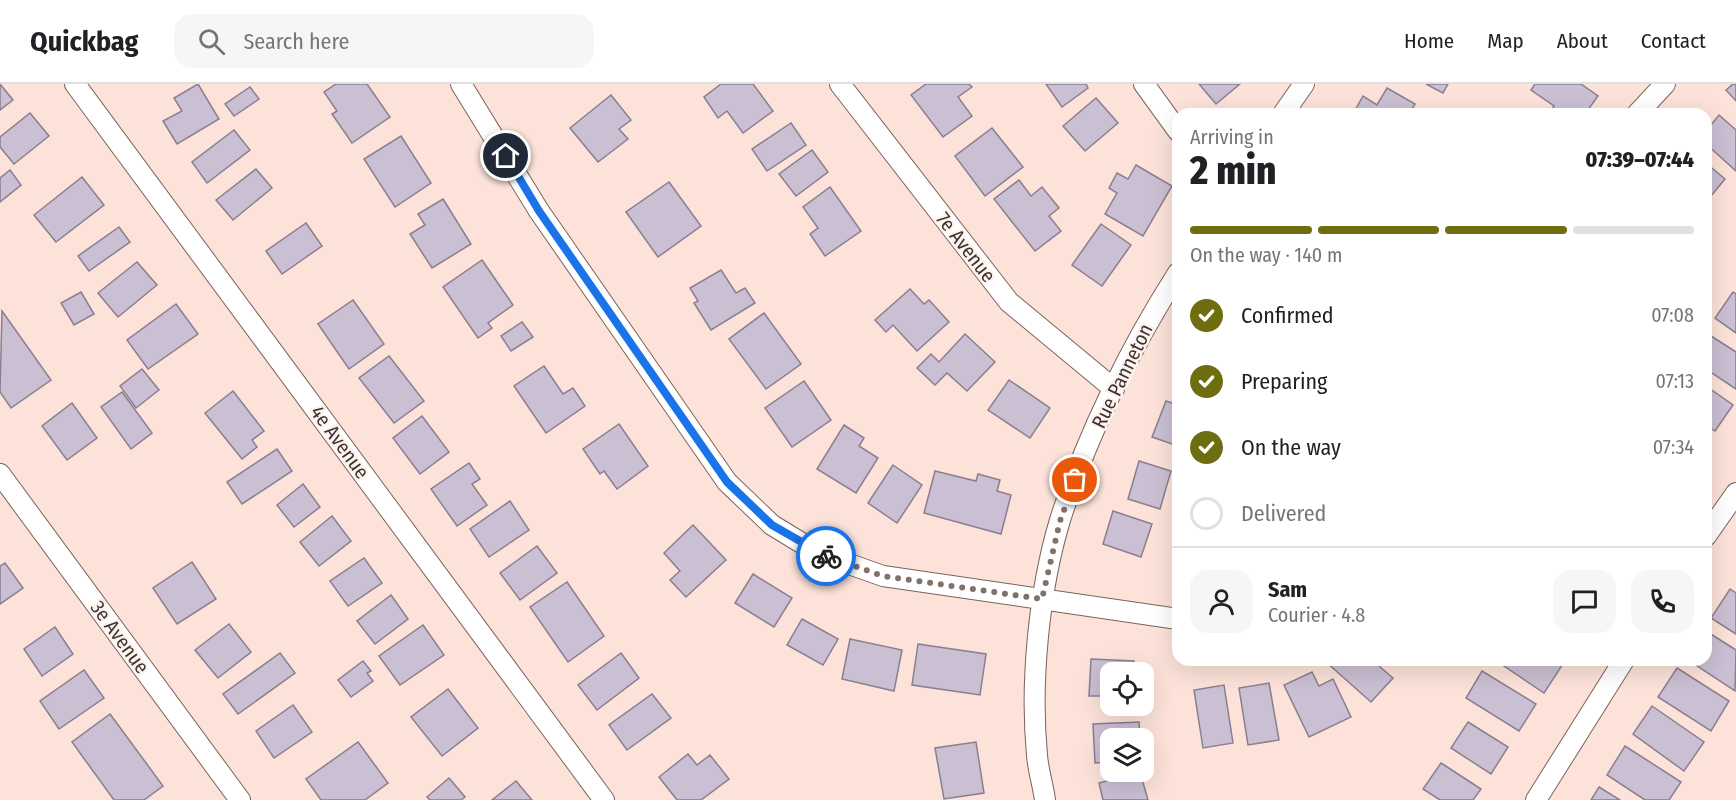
<!DOCTYPE html>
<html lang="en">
<head>
<meta charset="utf-8">
<style>
  :root { --surface:#fff; --page:#f6f6f6; --text:#202124; --muted:#757577; --line:#e0e0e0; --accent:#6e6e10 }
  body { margin:0; font-family:"Fira Sans Condensed",sans-serif; background:var(--page); color:var(--text); height:100vh; display:flex; flex-direction:column; font-size:22px; white-space:nowrap }
  * { box-sizing:border-box; margin:0 }
  p { font-size:20px; color:var(--muted) }
  .icon { flex:none; width:33px; height:33px; fill:none; stroke:currentColor; stroke-width:2; stroke-linecap:round; stroke-linejoin:round }
  .map { position:relative; flex:1; overflow:hidden }
  .side { position:absolute; left:1172px; top:24px; width:540px; height:558px; display:flex; flex-direction:column; background:var(--surface); border-radius:18px; box-shadow:0 6px 24px #0002 }
  .side>* { flex:none }
  .tools { position:absolute; left:1100px; top:578px; display:grid; gap:12px }
  .tools a { display:grid; place-items:center; width:54px; height:54px; border-radius:12px; background:var(--surface); box-shadow:0 6px 24px #0002; font-size:30px }
  .pin { position:absolute; display:grid; place-items:center; width:51px; height:51px; color:#fff; margin:-26px; border:3px solid #fff; border-radius:50%; box-shadow:0 2px 6px #0007 }
  .courier { position:absolute; display:grid; place-items:center; width:60px; height:60px; margin:-30px; border:4px solid #1a73e8; border-radius:50%; background:#fff; color:#222; box-shadow:0 2px 8px #0007 }
  .overview em { font-style:normal; font-weight:800 }
  .overview div { display:flex; flex-direction:column-reverse }
  .overview { display:flex; align-items:center; justify-content:space-between; height:102px; padding:0 18px }
  h1 { font-size:39px; font-weight:800; line-height:45px }
  .bar { display:grid; grid-template-columns:repeat(4,1fr); gap:9px 6px; align-content:center; height:72px; padding:0 18px }
  .bar i { height:8px; border-radius:4px; background:var(--line) }
  .bar .on { background:var(--accent) }
  .bar p { grid-column:span 4 }
  .line { display:flex; align-items:center; gap:15px; padding:0 18px; border-top:2px solid var(--line) }
  .line div { flex:1 }
  .round { display:grid; place-items:center; flex:none; width:63px; height:63px; border-radius:18px; background:var(--page) }
  ol { padding:0 18px; list-style:none }
  li { display:flex; align-items:center; gap:18px; height:66px }
  li p { margin-inline-start:auto }
  li .icon { padding:6px; border-radius:50%; background:var(--accent); color:#fff; stroke-width:4 }
  li:last-child { color:var(--muted) }
  li i { width:33px; height:33px; border:3px solid var(--line); border-radius:50% }
  header { display:flex; align-items:center; gap:36px; box-sizing:border-box; height:84px; padding:0 30px; background:var(--surface); border-bottom:2px solid var(--line) }
  header strong { font-size:28px }
  nav { display:flex; gap:33px; margin-inline-start:auto; font-size:21px }
  .search { width:420px; height:54px; background:var(--page); display:flex; align-items:center; gap:15px; box-sizing:border-box; padding:0 21px; border-radius:18px; color:var(--muted); font-size:22px }
  .map>svg:first-child { display:block }
  .building { fill:#cbbfd3; stroke:#8a7e91; stroke-width:1.5 }
  .lines { fill:none; stroke-linecap:round; stroke-linejoin:round }
  .street-casing { stroke:#7a645b; stroke-width:22 }
  .street { stroke:#fff; stroke-width:20 }
  .done { stroke:#80716b; stroke-width:6; stroke-dasharray:0 10.8 }
  .route { stroke:#1a73e8; stroke-width:8 }
  .labels { text-anchor:middle; dominant-baseline:central; stroke-width:5; stroke-linejoin:round; paint-order:stroke }
  .street-label { font-size:20px; fill:#3d3430; stroke:#fef3ef }
</style>
</head>
<body>
<header>
<strong>Quickbag</strong>
<div class="search"><svg class="icon" aria-label="search" viewBox="0 0 24 24"><circle cx="10" cy="10" r="6"/><path d="M15 15l6 6"/></svg>Search here</div>
<nav><a>Home</a><a>Map</a><a>About</a><a>Contact</a></nav>
</header>
<div class="map">
<svg width="1736" height="716" viewBox="0 0 1736 716">
  <rect width="100%" height="100%" fill="#fce2d8"/>
  <g class="building">
    <polygon points="0,0 13,16 0,26"/>
    <polygon points="198,0 219,35 177,60 163,37 182,27 174,14"/>
    <polygon points="336,0 367,0 390,33 352,59 332,30 337,27 324,8"/>
    <polygon points="721,0 753,0 773,27 743,49 727,27 718,34 704,13"/>
    <polygon points="926,0 969,0 972,3 958,13 972,32 943,53 911,11"/>
    <polygon points="1046,0 1086,0 1088,4 1062,23"/>
    <polygon points="1199,0 1240,0 1216,20"/>
    <polygon points="1426,0 1448,0 1443,9"/>
    <polygon points="1535,0 1581,0 1598,12 1585,30 1549,30 1554,22 1531,6"/>
    <polygon points="1733,0 1736,0 1736,17 1726,6"/>
    <polygon points="250,3 259,15 234,32 225,20"/>
    <polygon points="1387,4 1415,20 1409,30 1353,30 1363,12 1377,21"/>
    <polygon points="611,11 631,36 619,45 628,55 598,78 570,44"/>
    <polygon points="1096,14 1118,39 1085,67 1063,42"/>
    <polygon points="30,29 49,52 14,80 0,63 0,53"/>
    <polygon points="1719,31 1736,46 1736,87 1706,60 1706,47"/>
    <polygon points="791,39 806,61 767,87 752,65"/>
    <polygon points="992,44 1023,83 985,112 955,72"/>
    <polygon points="234,46 250,66 207,99 192,78"/>
    <polygon points="401,52 431,99 395,123 364,75"/>
    <polygon points="812,66 828,88 796,112 779,90"/>
    <polygon points="1706,79 1725,95 1706,118"/>
    <polygon points="1136,81 1172,102 1143,152 1105,130 1117,109 1109,104 1117,89 1128,95"/>
    <polygon points="256,85 272,104 233,136 216,116"/>
    <polygon points="10,86 21,101 0,118 0,94"/>
    <polygon points="82,93 104,121 56,158 34,131"/>
    <polygon points="1019,96 1031,112 1042,103 1059,124 1049,132 1061,147 1035,167 994,115"/>
    <polygon points="669,98 701,142 658,173 626,128"/>
    <polygon points="830,103 861,147 825,172 810,150 818,144 803,123"/>
    <polygon points="443,115 471,160 432,184 410,150 425,141 418,130"/>
    <polygon points="306,139 322,162 282,190 266,167"/>
    <polygon points="1101,140 1131,161 1102,202 1072,181"/>
    <polygon points="119,143 130,158 89,187 78,172"/>
    <polygon points="482,176 513,221 488,239 492,244 478,254 443,203"/>
    <polygon points="137,178 157,201 118,233 98,209"/>
    <polygon points="721,186 736,209 745,204 755,219 711,246 694,219 698,217 690,204"/>
    <polygon points="910,205 924,220 929,216 949,238 917,267 893,241 886,248 875,236"/>
    <polygon points="81,208 94,230 74,241 61,219"/>
    <polygon points="1733,208 1736,210 1736,249 1715,234"/>
    <polygon points="353,216 384,260 349,285 318,240"/>
    <polygon points="176,220 198,250 148,285 127,256"/>
    <polygon points="2,227 51,296 11,324 0,308"/>
    <polygon points="764,229 801,280 766,305 729,255"/>
    <polygon points="522,238 533,253 511,267 501,252"/>
    <polygon points="965,250 995,278 967,307 947,289 935,301 917,284 931,270 939,278"/>
    <polygon points="1708,250 1736,268 1736,305 1706,285 1706,253"/>
    <polygon points="389,272 424,317 394,339 359,294"/>
    <polygon points="544,282 563,310 573,304 585,322 546,349 514,302"/>
    <polygon points="142,285 159,306 136,324 120,302"/>
    <polygon points="1009,296 1050,324 1030,354 988,326"/>
    <polygon points="804,297 831,336 792,363 765,324"/>
    <polygon points="1706,302 1733,321 1715,347 1706,341"/>
    <polygon points="233,307 264,347 252,356 257,363 242,375 205,329"/>
    <polygon points="122,308 152,349 131,365 101,323"/>
    <polygon points="1166,317 1178,321 1178,362 1152,353"/>
    <polygon points="72,319 97,354 67,376 42,342"/>
    <polygon points="422,332 449,368 420,390 393,354"/>
    <polygon points="619,340 648,382 617,405 604,387 600,390 583,365"/>
    <polygon points="844,341 864,354 859,362 878,374 856,409 817,385"/>
    <polygon points="277,365 292,387 242,420 227,398"/>
    <polygon points="1139,377 1171,387 1160,425 1128,415"/>
    <polygon points="469,379 480,395 472,400 487,421 457,442 431,405"/>
    <polygon points="893,381 922,401 897,439 868,419"/>
    <polygon points="935,387 976,397 978,390 1000,396 997,407 1011,411 1001,450 924,429"/>
    <polygon points="303,400 320,423 294,443 277,421"/>
    <polygon points="510,417 529,446 489,473 470,445"/>
    <polygon points="1113,427 1152,440 1141,473 1103,460"/>
    <polygon points="332,432 351,457 319,482 300,458"/>
    <polygon points="693,441 726,476 686,513 670,496 680,487 664,469"/>
    <polygon points="537,462 557,489 520,516 500,489"/>
    <polygon points="364,474 382,499 348,522 330,497"/>
    <polygon points="192,478 216,515 177,540 153,504"/>
    <polygon points="5,479 23,504 0,520 0,482"/>
    <polygon points="753,490 792,514 774,543 735,519"/>
    <polygon points="567,498 604,552 568,578 530,523"/>
    <polygon points="1730,505 1736,509 1736,550 1711,534"/>
    <polygon points="391,511 408,535 375,560 357,537"/>
    <polygon points="802,535 838,555 823,581 787,561"/>
    <polygon points="229,540 251,568 218,594 195,566"/>
    <polygon points="423,541 444,571 400,601 379,572"/>
    <polygon points="55,543 73,570 42,592 24,565"/>
    <polygon points="1706,547 1736,566 1735,607 1688,576 1706,576"/>
    <polygon points="850,555 902,566 894,607 842,595"/>
    <polygon points="918,560 986,570 980,611 912,601"/>
    <polygon points="280,569 295,589 238,630 223,610"/>
    <polygon points="621,569 639,594 597,626 578,601"/>
    <polygon points="1091,575 1134,577 1134,588 1110,588 1110,612 1089,612"/>
    <polygon points="1328,576 1372,576 1393,594 1371,618 1326,578"/>
    <polygon points="1495,576 1558,576 1563,580 1544,609"/>
    <polygon points="363,577 371,587 367,589 373,597 351,613 338,596"/>
    <polygon points="1677,584 1729,617 1711,647 1658,613"/>
    <polygon points="84,586 104,614 59,645 40,617"/>
    <polygon points="1482,587 1536,620 1519,647 1466,614"/>
    <polygon points="1312,588 1319,602 1333,595 1351,633 1309,653 1284,601"/>
    <polygon points="1269,599 1279,656 1248,661 1239,604"/>
    <polygon points="1224,601 1233,659 1203,664 1194,606"/>
    <polygon points="448,605 478,644 442,672 411,633"/>
    <polygon points="652,610 671,634 627,666 609,641"/>
    <polygon points="293,621 312,648 274,674 256,647"/>
    <polygon points="1652,622 1704,658 1684,687 1633,650"/>
    <polygon points="110,630 163,702 144,716 114,716 72,658"/>
    <polygon points="1139,638 1140,654 1110,654 1110,678 1095,679 1093,640"/>
    <polygon points="1468,638 1508,663 1491,690 1451,664"/>
    <polygon points="358,658 388,699 365,716 321,716 306,695"/>
    <polygon points="976,658 984,709 944,715 935,664"/>
    <polygon points="1625,662 1681,698 1669,716 1645,716 1607,691"/>
    <polygon points="688,670 697,681 710,671 729,695 701,716 677,716 659,693"/>
    <polygon points="1441,679 1481,705 1473,716 1440,716 1423,705"/>
    <polygon points="1140,688 1148,716 1103,716 1099,699"/>
    <polygon points="449,694 465,713 461,716 430,716 427,713"/>
    <polygon points="516,697 532,716 492,716"/>
    <polygon points="1599,703 1620,716 1591,716"/>
  </g>
  <g class="lines">
    <g class="street-casing">
      <g id="street">
        <polyline points="75,0 604,716"/>
        <polyline points="461,0 539,127 727,398 772,441 818,469 883,492 1178,535"/>
        <polyline points="840,0 1009,218 1114,305"/>
        <polyline points="1144,0 1178,47"/>
        <polyline points="1283,30 1304,0"/>
        <polyline points="1637,30 1665,0"/>
        <polyline points="0,390 240,716"/>
        <polyline points="1706,452 1736,409"/>
        <path d="M 1045,716 C 1043,701 1038,686 1037,671 C 1030,598 1039,506 1060,436 C 1087,351 1130,264 1178,189"/>
        <polyline points="1536,716 1624,576"/>
      </g>
    </g>
    <use href="#street" class="street"/>
  </g>
  <g class="lines">
    <polyline class="done" points="826,472 883,492 1042,515 1060,437 1075,396"/>
    <polyline class="route" points="506,72 539,127 727,398 772,441 826,472"/>
  </g>
  <g class="labels">
    <g class="street-label">
      <text transform="translate(966 163) rotate(52)">7e Avenue</text>
      <text transform="translate(1122 292) rotate(-64)">Rue Panneton</text>
      <text transform="translate(340 358) rotate(54)">4e Avenue</text>
      <text transform="translate(120 553) rotate(54)">3e Avenue</text>
    </g>
  </g>
</svg>
<div class="tools">
<a><svg class="icon" aria-label="locate" viewBox="0 0 24 24"><circle cx="12" cy="12" r="6"/><path d="M12 2v4M12 18v4M2 12h4M18 12h4"/></svg></a>
<a><svg class="icon" aria-label="layers" viewBox="0 0 24 24"><path d="M12 4l9 5-9 5-9-5zM3 14l9 5 9-5"/></svg></a>
</div>
<div class="pin" style="left:1075px;top:396px;background:#ea580c"><svg class="icon" aria-label="bag" viewBox="0 0 24 24"><path d="M5 8h14l-1 12H6zM9 8a3 3 0 0 1 6 0"/></svg></div>
<div class="pin" style="left:506px;top:72px;background:#1f2937"><svg class="icon" aria-label="home" viewBox="0 0 24 24"><path d="M3 11l9-7 9 7M6 9v11h12V9"/></svg></div>
<div class="courier" style="left:826px;top:472px"><svg class="icon" aria-label="bike" viewBox="0 0 24 24"><circle cx="6" cy="16" r="4"/><circle cx="18" cy="16" r="4"/><path d="M6 16l4-8h5l3 8M10 8l3 8H6M13 5h3"/></svg></div>
<section class="side">
<div class="overview"><div><h1>2 min</h1><p>Arriving in</p></div><em>07:39–07:44</em></div>
<div class="bar"><i class="on"></i><i class="on"></i><i class="on"></i><i></i><p>On the way · 140 m</p></div>
<ol>
<li><svg class="icon" aria-label="check" viewBox="0 0 24 24"><path d="M5 12l5 5 9-10"/></svg>Confirmed<p>07:08</p></li>
<li><svg class="icon" aria-label="check" viewBox="0 0 24 24"><path d="M5 12l5 5 9-10"/></svg>Preparing<p>07:13</p></li>
<li><svg class="icon" aria-label="check" viewBox="0 0 24 24"><path d="M5 12l5 5 9-10"/></svg>On the way<p>07:34</p></li>
<li><i></i>Delivered</li>
</ol>
<div class="line" style="height:108px"><a class="round"><svg class="icon" aria-label="person" viewBox="0 0 24 24"><circle cx="12" cy="8" r="4"/><path d="M4 21q1-7 8-7t8 7"/></svg></a><div><b>Sam</b><p>Courier · 4.8</p></div><a class="round"><svg class="icon" aria-label="chat" viewBox="0 0 24 24"><path d="M4 5h16v11H9l-5 4z"/></svg></a><a class="round"><svg class="icon" aria-label="phone" viewBox="0 0 24 24"><path d="M5 4h4l2 5-3 2q2 4 5 5l2-3 5 2v4C11 20 4 13 5 4z"/></svg></a></div>
</section>
</div>
</body>
</html>
